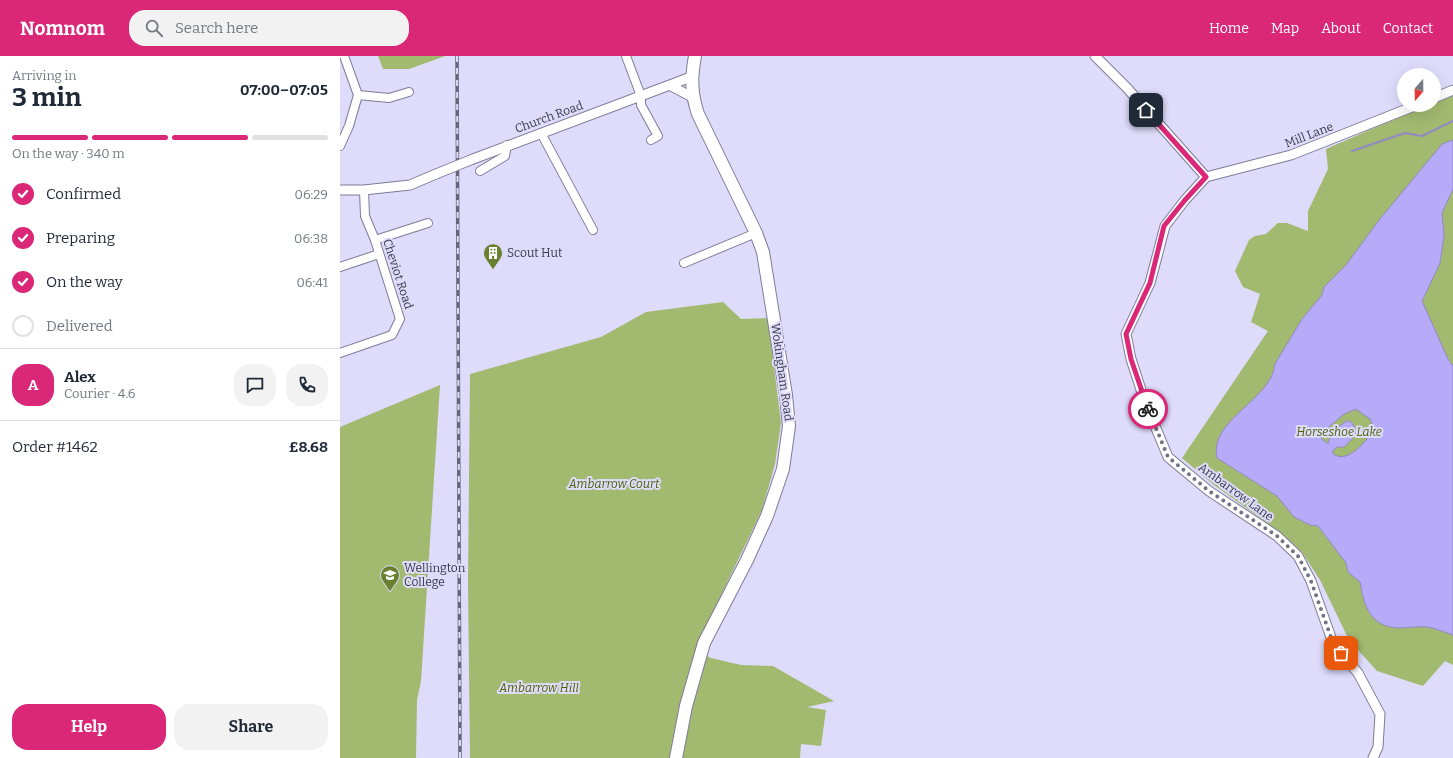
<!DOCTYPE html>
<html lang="en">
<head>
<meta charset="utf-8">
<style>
  :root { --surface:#fff; --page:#f2f2f3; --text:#1f2937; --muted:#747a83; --line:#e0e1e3; --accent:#db2777 }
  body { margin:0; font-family:Bitter,serif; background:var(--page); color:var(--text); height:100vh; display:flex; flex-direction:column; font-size:15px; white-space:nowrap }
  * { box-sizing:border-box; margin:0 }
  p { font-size:13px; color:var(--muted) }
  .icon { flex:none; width:22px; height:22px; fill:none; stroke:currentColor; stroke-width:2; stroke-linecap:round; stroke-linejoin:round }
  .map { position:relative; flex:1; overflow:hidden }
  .details { display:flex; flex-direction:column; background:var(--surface); width:340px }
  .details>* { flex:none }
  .needle { width:26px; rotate:200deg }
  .buttons { position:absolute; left:1057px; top:12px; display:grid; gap:8px }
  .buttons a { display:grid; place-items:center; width:44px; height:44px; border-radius:50%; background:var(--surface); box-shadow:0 4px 16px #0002; font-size:20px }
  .pin { position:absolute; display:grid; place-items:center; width:34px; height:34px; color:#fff; margin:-17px; border-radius:8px; box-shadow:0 2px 6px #0006 }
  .courier { position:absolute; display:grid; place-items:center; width:40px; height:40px; margin:-20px; border:3px solid #db2777; border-radius:50%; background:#fff; color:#222; box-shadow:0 1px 5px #0007 }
  .headline em { font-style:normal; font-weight:700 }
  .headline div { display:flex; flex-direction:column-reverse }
  .headline { display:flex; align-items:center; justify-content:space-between; height:68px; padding:0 12px }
  h1 { font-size:26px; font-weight:700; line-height:30px }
  .bar { display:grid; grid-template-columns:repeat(4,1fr); gap:6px 4px; align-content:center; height:48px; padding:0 12px }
  .bar i { height:5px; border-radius:3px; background:var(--line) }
  .bar .selected { background:var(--accent) }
  .bar p { grid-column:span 4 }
  .line { display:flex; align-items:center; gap:10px; padding:0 12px; border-top:1px solid var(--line) }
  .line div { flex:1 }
  .round { display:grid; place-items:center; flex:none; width:42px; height:42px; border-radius:16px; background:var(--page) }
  ol { padding:0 12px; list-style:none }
  li { display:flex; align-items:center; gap:12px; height:44px }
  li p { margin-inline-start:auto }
  li .icon { padding:4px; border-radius:50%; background:var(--accent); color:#fff; stroke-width:4 }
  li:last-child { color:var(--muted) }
  li i { width:22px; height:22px; border:2px solid var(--line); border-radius:50% }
  .cta { display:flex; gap:8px; margin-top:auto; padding:8px 12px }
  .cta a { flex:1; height:46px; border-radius:16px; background:var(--accent); color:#fff; font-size:16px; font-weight:700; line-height:46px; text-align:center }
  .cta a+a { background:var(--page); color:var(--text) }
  header { display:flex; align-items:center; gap:24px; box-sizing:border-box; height:56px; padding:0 20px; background:var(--accent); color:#fff }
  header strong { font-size:19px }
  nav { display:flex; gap:22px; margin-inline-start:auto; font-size:14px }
  .search { width:280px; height:36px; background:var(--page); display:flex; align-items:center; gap:10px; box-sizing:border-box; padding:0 14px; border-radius:16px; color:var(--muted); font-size:15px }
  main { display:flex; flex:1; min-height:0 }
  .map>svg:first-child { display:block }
  .green { fill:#a2b970 }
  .water { fill:#b7abf9; stroke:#9289c4; fill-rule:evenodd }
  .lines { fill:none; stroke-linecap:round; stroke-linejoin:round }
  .stream { stroke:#9289c4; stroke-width:2 }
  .minor-casing { stroke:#7e7b98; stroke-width:10 }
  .tertiary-casing { stroke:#7e7b98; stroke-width:11 }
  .primary-casing { stroke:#7e7b98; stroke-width:14 }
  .minor { stroke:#fff; stroke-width:8 }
  .tertiary { stroke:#fff; stroke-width:9 }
  .primary { stroke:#fff; stroke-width:12 }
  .rail-casing { stroke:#676578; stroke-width:3.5 }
  .rail { stroke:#dedbfb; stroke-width:2; stroke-dasharray:6; stroke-linecap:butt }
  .tertiary-bridge-casing { stroke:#7e7b98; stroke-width:11; stroke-linecap:butt }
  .tertiary-bridge { stroke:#fff; stroke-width:9 }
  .done { stroke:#747286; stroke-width:4; stroke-dasharray:0 7.2 }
  .route { stroke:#db2777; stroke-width:5 }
  .labels { text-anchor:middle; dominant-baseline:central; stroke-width:4; stroke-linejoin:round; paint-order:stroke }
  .street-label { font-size:12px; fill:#3b3a47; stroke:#dedbfb }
  .poi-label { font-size:12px; fill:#3b3a47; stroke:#dedbfb; text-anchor:start }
  .park-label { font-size:12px; font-style:italic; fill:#4c6102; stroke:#dedbfb }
</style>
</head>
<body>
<header>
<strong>Nomnom</strong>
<div class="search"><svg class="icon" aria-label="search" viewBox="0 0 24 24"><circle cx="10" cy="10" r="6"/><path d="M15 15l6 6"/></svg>Search here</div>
<nav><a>Home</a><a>Map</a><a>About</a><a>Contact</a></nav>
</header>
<main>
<section class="details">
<div class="headline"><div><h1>3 min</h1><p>Arriving in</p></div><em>07:00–07:05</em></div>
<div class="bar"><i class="selected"></i><i class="selected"></i><i class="selected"></i><i></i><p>On the way · 340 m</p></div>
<ol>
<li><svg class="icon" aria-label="check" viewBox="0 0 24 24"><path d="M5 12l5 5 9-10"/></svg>Confirmed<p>06:29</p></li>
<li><svg class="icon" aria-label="check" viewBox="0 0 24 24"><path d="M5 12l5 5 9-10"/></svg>Preparing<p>06:38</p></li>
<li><svg class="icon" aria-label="check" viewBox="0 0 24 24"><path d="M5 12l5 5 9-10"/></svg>On the way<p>06:41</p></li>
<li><i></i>Delivered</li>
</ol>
<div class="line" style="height:72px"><b class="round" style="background:var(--accent);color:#fff">A</b><div><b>Alex</b><p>Courier · 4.6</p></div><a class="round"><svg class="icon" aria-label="chat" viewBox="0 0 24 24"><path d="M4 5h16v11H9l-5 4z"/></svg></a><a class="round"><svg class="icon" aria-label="phone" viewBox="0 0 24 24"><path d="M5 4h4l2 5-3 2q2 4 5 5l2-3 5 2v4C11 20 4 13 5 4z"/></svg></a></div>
<div class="line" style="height:52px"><div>Order #1462</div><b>£8.68</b></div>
<div class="cta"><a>Help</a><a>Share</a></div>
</section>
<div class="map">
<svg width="1113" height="702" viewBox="0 0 1113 702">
  <rect width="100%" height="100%" fill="#dedbfb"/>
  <g class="green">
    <polygon points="38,0 105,0 69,13 43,13"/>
    <polygon points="1113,38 1113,609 1105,605 1083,630 1037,615 1009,584 980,524 962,496 940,476 874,429 842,402 928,275 911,266 920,238 903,231 895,215 909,184 915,180 926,178 938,167 947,167 968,175 968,155 988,113 986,93 1087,49 1094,49 1094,46"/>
    <polygon points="383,246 401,263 428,262 441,367 435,408 422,454 373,556 355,602 340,648 330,702 130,702 128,528 130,318 261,281 306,256"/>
    <polygon points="100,329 81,625 77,644 76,702 0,702 0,371"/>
    <polygon points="361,597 371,602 401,609 433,610 494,645 467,651 486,654 481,690 461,688 460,702 336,702"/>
  </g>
  <path class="water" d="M 1113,84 L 1113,133 L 1102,157 L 1104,180 L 1100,207 L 1082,245 L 1108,303 L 1113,310 L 1113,580 L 1111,578 C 1103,576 1095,572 1087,571 C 1078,570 1068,572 1059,572 C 1031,571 1024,551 1020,526 L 1008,516 L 1006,507 L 978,470 L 970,469 L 954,461 L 937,440 L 877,402 C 868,364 932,344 935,308 L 962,263 L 982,239 L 984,231 L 1006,209 L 1040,163 L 1102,88 ZM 1016,353 L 1030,363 L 1034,372 C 1028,384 1007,410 992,397 L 993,395 L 997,391 L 1004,391 C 1013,382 1021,376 1010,365 L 1006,365 L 991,377 L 988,388 L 981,382 L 982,377 L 1004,358 Z"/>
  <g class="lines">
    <polyline class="stream" points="1012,95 1065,77 1082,80 1113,65"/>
    <g class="minor-casing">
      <g id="minor">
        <polyline points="286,0 301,40 301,49 318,80 311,84"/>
        <polyline points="18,39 49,42 69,36"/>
        <polyline points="201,77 253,174"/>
        <polyline points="0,90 9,70 18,39 4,0"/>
        <polyline points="140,115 165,100 167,89"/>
        <polyline points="35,184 88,167"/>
        <polyline points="344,207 416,177"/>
        <polyline points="0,211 39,198"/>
        <polyline points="0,297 52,279 60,263 35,184 25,160 24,134"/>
      </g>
    </g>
    <g class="tertiary-casing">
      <g id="tertiary">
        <polyline points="755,0 787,32 866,121"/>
        <polyline points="331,30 352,41"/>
        <polyline points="1094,42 1113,34"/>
        <polyline points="133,103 351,21"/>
        <polyline points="866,121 845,144 825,170 810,227 786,278 791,303 805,346 828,401 869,435 937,480 958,500 971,525 993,587 1018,617 1040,658 1038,691 1033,702"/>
        <polyline points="866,121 951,99 1077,49"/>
        <polyline points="0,134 24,134 70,129 96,118"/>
      </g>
    </g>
    <g class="primary-casing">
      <path id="primary" d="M 336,702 L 346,650 L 364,587 L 407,504 L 427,460 L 443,413 L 449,370 L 446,339 L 423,196 L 416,177 L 358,58 C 351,37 351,22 355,0"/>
    </g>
    <use href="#minor" class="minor"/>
    <use href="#tertiary" class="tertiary"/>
    <use href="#primary" class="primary"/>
    <g class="rail-casing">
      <polyline id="rail" points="117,0 120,702"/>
    </g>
    <use href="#rail" class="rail"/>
    <g class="tertiary-bridge-casing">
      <polyline id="tertiary-bridge" points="96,118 133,103"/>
    </g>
    <use href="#tertiary-bridge" class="tertiary-bridge"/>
  </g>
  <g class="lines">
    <polyline class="done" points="808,353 828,401 869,435 937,480 958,500 971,525 993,587 1001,597"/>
    <polyline class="route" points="806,54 866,121 845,144 824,170 810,227 786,278 791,303 808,353"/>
  </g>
  <defs>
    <g id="building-pin" transform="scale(1)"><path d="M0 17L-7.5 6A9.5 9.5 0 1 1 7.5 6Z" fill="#6a8031" stroke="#dedbfb"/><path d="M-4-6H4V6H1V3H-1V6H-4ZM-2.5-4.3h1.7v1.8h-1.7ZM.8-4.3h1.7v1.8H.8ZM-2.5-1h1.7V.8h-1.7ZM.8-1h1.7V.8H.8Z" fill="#fff"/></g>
    <g id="school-pin" transform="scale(1)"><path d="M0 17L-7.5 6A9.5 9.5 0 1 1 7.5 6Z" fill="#6a8031" stroke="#dedbfb"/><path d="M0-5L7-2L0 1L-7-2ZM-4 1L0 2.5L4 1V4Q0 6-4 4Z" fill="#fff"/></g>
  </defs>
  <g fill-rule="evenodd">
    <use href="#building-pin" x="153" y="197"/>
    <use href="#school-pin" x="50" y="519"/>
  </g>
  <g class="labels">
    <g class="street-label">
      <text transform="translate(209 61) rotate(-20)">Church Road</text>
      <text transform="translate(969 79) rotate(-21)">Mill Lane</text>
      <text transform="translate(58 218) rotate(72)">Cheviot Road</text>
      <text transform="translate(442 316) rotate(82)">Wokingham Road</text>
      <text transform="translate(896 436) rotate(36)">Ambarrow Lane</text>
    </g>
    <g class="poi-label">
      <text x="167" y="197">Scout Hut</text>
      <text x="64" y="512">Wellington<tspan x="64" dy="14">College</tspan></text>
    </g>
    <g class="park-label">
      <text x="999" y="376">Horseshoe Lake</text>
      <text x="274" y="428">Ambarrow Court</text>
      <text x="199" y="632">Ambarrow Hill</text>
    </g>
  </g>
</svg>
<div class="buttons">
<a><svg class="needle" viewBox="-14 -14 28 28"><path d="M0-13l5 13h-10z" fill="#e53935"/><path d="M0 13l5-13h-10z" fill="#747a83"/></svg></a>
</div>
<div class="pin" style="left:1001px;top:597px;background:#ea580c"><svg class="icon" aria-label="bag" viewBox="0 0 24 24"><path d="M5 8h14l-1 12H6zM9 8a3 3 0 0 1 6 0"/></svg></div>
<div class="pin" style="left:806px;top:54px;background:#1f2937"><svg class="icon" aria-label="home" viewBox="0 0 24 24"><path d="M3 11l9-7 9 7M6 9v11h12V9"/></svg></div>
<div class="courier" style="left:808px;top:353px"><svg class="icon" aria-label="bike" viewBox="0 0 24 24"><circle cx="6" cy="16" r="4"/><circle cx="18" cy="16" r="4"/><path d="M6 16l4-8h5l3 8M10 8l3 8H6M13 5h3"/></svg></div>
</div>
</main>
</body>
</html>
